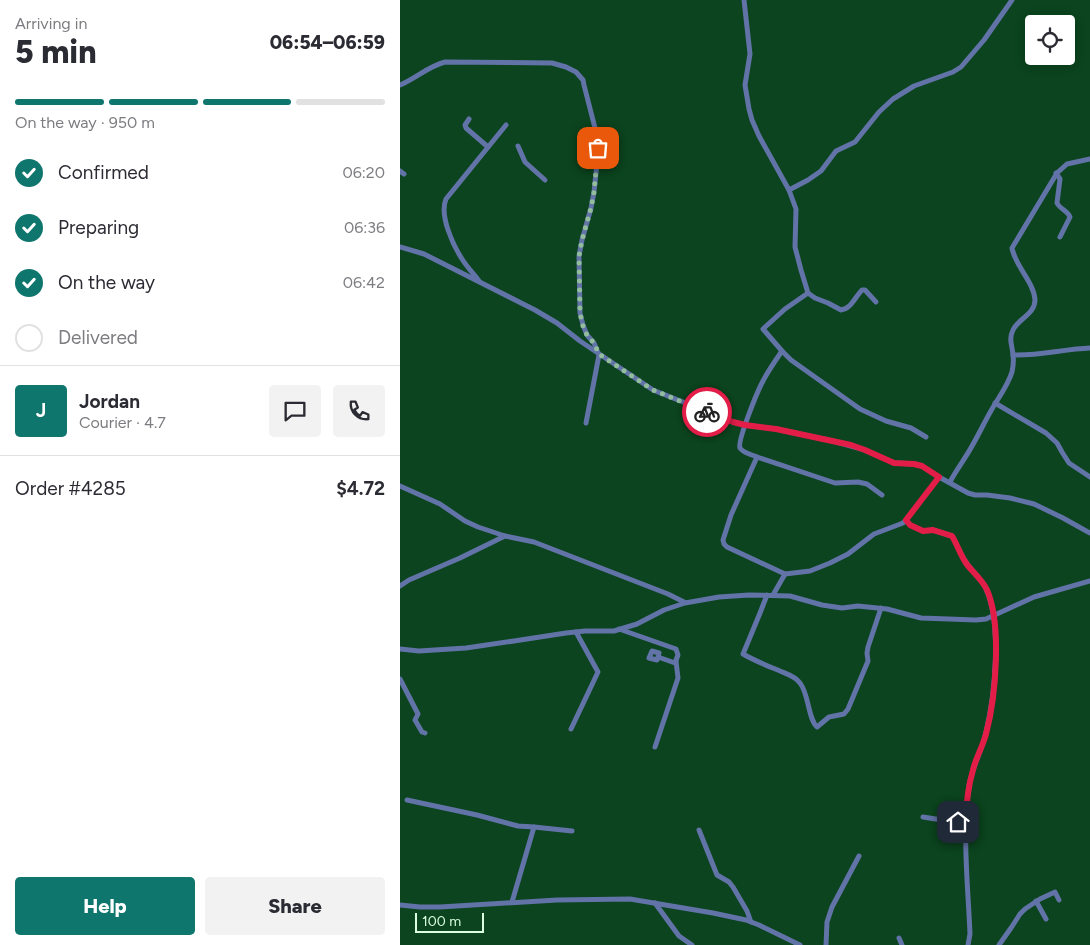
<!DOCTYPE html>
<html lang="en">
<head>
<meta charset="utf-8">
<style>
  :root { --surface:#fff; --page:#f2f2f3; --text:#2b2b33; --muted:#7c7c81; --line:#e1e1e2; --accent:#0f766e }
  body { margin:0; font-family:Figtree,sans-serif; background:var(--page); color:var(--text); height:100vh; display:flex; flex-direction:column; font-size:19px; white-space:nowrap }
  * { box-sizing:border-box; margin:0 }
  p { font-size:16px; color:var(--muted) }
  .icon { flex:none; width:28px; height:28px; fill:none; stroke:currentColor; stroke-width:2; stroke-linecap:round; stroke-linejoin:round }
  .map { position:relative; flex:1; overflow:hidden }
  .panel { display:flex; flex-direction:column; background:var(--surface); width:400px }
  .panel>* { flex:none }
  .fabs { position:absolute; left:625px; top:15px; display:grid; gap:10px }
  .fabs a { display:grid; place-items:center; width:50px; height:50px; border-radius:5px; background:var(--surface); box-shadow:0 2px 12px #0003; font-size:25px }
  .scale { position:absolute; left:15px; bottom:12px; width:69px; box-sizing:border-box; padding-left:5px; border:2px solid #dbfee0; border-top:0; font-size:14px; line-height:18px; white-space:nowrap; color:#dbfee0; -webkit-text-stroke:4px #0b441e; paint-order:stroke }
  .pin { position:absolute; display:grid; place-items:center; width:42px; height:42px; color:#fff; margin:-21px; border-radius:10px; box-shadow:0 2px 8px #0006 }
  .courier { position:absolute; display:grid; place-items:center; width:50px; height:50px; margin:-25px; border:4px solid #e11d48; border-radius:50%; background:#fff; color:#222; box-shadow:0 1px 6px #0007 }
  .summary em { font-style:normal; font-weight:800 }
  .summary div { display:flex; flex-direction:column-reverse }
  .summary { display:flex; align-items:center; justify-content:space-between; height:85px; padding:0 15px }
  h1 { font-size:32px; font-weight:800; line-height:38px }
  .bar { display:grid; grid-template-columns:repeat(4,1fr); gap:8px 5px; align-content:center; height:60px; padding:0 15px }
  .bar i { height:6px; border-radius:4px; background:var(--line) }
  .bar .active { background:var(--accent) }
  .bar p { grid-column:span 4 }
  .line { display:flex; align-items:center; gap:12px; padding:0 15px; border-top:1px solid var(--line) }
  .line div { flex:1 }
  .round { display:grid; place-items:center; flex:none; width:52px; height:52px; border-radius:5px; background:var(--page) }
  ol { padding:0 15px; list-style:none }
  li { display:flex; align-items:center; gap:15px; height:55px }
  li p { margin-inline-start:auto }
  li .icon { padding:5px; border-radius:50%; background:var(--accent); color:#fff; stroke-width:4 }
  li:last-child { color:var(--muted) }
  li i { width:28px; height:28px; border:2px solid var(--line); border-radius:50% }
  .button { display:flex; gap:10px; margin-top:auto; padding:10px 15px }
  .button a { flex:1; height:58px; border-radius:5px; background:var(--accent); color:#fff; font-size:20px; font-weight:800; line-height:58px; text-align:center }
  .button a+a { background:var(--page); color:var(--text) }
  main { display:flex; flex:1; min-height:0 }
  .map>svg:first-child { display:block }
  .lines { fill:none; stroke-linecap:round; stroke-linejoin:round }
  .minor { stroke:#6273a7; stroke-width:5 }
  .done { stroke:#92bd9c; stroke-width:5; stroke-dasharray:0 9 }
  .route { stroke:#e11d48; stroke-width:6 }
</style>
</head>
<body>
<main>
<section class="panel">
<div class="summary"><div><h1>5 min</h1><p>Arriving in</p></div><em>06:54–06:59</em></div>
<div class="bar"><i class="active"></i><i class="active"></i><i class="active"></i><i></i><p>On the way · 950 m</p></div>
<ol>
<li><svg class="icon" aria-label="check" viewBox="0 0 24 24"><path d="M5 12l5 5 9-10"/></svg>Confirmed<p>06:20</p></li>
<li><svg class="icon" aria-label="check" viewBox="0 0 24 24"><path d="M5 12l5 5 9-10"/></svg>Preparing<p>06:36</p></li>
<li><svg class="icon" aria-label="check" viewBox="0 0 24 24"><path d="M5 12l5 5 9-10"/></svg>On the way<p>06:42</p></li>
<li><i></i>Delivered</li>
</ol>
<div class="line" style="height:90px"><b class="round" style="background:var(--accent);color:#fff">J</b><div><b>Jordan</b><p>Courier · 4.7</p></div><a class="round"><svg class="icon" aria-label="chat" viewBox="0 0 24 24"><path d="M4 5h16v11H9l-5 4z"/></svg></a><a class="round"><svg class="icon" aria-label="phone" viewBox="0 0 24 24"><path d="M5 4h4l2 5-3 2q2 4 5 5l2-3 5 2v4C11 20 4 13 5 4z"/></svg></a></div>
<div class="line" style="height:65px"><div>Order #4285</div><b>$4.72</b></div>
<div class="button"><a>Help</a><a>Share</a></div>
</section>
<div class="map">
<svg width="690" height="945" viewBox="0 0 690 945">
  <rect width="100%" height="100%" fill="#0b441e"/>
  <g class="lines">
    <g class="minor">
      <polyline points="344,0 350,54 345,85 349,109 352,120 359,136 389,190"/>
      <path d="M 0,85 C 16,78 29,66 45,62 L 152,63 L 166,67 L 176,72 L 183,80 L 184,85 L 195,128 L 198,154 L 194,192 L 191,208 L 182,240 L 179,256 L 180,313 L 183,325 L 187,335 L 194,343 L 199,355 L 186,423"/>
      <polyline points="69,119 65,125 66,128 88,147"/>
      <polyline points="118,146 125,162 145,180"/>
      <polyline points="0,171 4,174"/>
      <path d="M 656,173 L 660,179 L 657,203 C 660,209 668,211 670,217 L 660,237"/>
      <polyline points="0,247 24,254 135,310 157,323 180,341 253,390 333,422 345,425 376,429 433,441 465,450 494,463 514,464 522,466 539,477 568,493 575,495 587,495 610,498 634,504 663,518 690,533"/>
      <path d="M 79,281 C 73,273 67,267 62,259 C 53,245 39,215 46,199 L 106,125"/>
      <path d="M 408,293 L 415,298 L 428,303 L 441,310 C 451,309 455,297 462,290 L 465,290 L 476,302"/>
      <path d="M 613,355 C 639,356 664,349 690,348"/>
      <polyline points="595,403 646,433 657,443 662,452 669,463 690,477"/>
      <polyline points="526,437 511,428 486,421 460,409 391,360 382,351 363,329 385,309 408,293 401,270 395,247 396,209 389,190 408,180 421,171 436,151 455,142 479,112 493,99 514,86 553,72 561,67 584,40 612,0"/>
      <polyline points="357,457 435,483 458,482 467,484 482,495"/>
      <path d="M 550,482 C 556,470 565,459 572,446 C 579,434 585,421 592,409 C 599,397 608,385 612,372 C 613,367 614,361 613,356 C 613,347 608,340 613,330 C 618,319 635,314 635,300 C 634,282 615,266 612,248 L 657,173 L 667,164 L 690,159"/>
      <polyline points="0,486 40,504 65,521 78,527 105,536 60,558 9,580 0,586"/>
      <path d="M 506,520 L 510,525 L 523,531 L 533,530 L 552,536 C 557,544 560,554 566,562 C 572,572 582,578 586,589 C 602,625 595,694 586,732 C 582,751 572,767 569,786 C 562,835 568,885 570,934 L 568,945"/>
      <polyline points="105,536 134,542 268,594 284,602"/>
      <polyline points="385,574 410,571 430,563 448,554 474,534 503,523 506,520 539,477"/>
      <path d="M 367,595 L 360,613 L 348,642 L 343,654 C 355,661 368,666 380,671 C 387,674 395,676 400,683 C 409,694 408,719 417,727 L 429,717 L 444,714 L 448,709 L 468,661 L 467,653 L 468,647 L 481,608"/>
      <path d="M 373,595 L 385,574 L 327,547 L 324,544 L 323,540 L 331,515 L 357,457 C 353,455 343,453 340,448 C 337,441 358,390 363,381 C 368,371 375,361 382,351"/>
      <polyline points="219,629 276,649 278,655 275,663 258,657 257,660 249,658 252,651 259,653 258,657"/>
      <polyline points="0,649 19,651 66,648 114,641 166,633 185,631 214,631 237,624 264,610 285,603 319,597 349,595 390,596 422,605 442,608 458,606 487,609 521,618 576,620 586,619 634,597 690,581"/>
      <polyline points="0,679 18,714 15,720 22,732 25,733"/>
      <polyline points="171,729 198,672 176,632"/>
      <polyline points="255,747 278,678 276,661"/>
      <polyline points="7,800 77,815 118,826 134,827"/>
      <polyline points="523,817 548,821 566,823"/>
      <polyline points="299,830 317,875 329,882 333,887 347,911 351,922"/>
      <polyline points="636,901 646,919"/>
      <polyline points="112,902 134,827 172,831"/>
      <polyline points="255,903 279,936 292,945"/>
      <polyline points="0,905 20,907 40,907 157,900 230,899 313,913 346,920 359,925 400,945"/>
      <polyline points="499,938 502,945"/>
      <polyline points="426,945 427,922 432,907 459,856"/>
      <polyline points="599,945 611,928 620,914 625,909 640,899 655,892 659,900"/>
    </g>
  </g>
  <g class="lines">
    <polyline class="done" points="198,148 194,192 191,208 182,240 179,256 180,313 183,326 187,335 194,343 199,354 253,390 307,412"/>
    <path class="route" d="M 307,412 L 333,422 L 345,425 L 376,429 L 451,445 L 465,450 L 494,463 L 514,464 L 522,466 L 539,477 L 506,520 L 510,525 L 523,531 L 533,530 L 552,536 C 557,544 560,554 566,563 C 572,572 582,579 587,590 C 602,624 596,697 586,734 C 583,746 576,757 573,770 C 568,787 566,805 566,823 L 558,822"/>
  </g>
</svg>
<div class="fabs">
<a><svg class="icon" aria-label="locate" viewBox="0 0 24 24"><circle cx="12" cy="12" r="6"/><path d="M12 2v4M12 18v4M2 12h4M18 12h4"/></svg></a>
</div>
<div class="scale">100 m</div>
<div class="pin" style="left:198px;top:148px;background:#ea580c"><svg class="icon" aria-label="bag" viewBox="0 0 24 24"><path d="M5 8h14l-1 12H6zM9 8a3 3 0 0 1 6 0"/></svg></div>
<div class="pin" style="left:558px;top:822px;background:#1f2937"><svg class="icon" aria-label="home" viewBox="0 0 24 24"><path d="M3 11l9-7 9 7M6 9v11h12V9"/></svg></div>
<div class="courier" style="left:307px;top:412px"><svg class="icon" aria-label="bike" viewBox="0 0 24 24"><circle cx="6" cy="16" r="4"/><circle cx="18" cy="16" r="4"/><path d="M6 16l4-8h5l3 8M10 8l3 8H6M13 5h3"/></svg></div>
</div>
</main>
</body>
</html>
